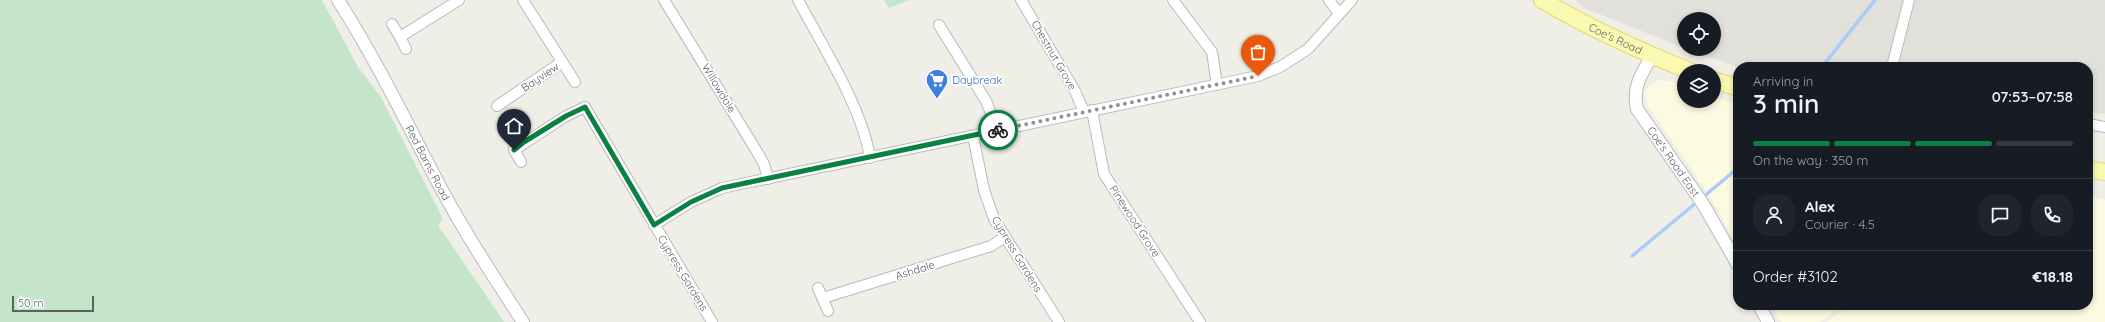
<!DOCTYPE html>
<html lang="en">
<head>
<meta charset="utf-8">
<style>
  :root { --surface:#171b24; --page:#20242c; --text:#f1f3f6; --muted:#9ea1a6; --line:#363941; --accent:#0b8043 }
  body { margin:0; font-family:Quicksand,sans-serif; background:var(--page); color:var(--text); height:100vh; display:flex; flex-direction:column; font-size:15px; white-space:nowrap }
  * { box-sizing:border-box; margin:0 }
  p { font-size:13px; color:var(--muted) }
  .icon { flex:none; width:22px; height:22px; fill:none; stroke:currentColor; stroke-width:2; stroke-linecap:round; stroke-linejoin:round }
  .map { position:relative; flex:1; overflow:hidden }
  .side { position:absolute; left:1733px; top:62px; width:360px; height:248px; display:flex; flex-direction:column; background:var(--surface); border-radius:16px; box-shadow:0 2px 6px #0003 }
  .side>* { flex:none }
  .buttons { position:absolute; left:1677px; top:12px; display:grid; gap:8px }
  .buttons a { display:grid; place-items:center; width:44px; height:44px; border-radius:50%; background:var(--surface); box-shadow:0 2px 6px #0003; font-size:20px }
  .scale { position:absolute; left:12px; bottom:10px; width:82px; box-sizing:border-box; padding-left:4px; border:2px solid #5e6066; border-top:0; font-size:11px; line-height:14px; white-space:nowrap; color:#5e6066; -webkit-text-stroke:3px #fff; paint-order:stroke }
  .pin { position:absolute; display:grid; place-items:center; width:34px; height:34px; color:#fff; margin:-41px -17px; border-radius:50% 50% 50% 0; rotate:-45deg; box-shadow:0 0 4px #0007 }
  .pin .icon { rotate:45deg }
  .courier { position:absolute; display:grid; place-items:center; width:40px; height:40px; margin:-20px; border:3px solid #0b8043; border-radius:50%; background:#fff; color:#222; box-shadow:0 1px 5px #0007 }
  .headline em { font-style:normal; font-weight:600 }
  .headline div { display:flex; flex-direction:column-reverse }
  .headline { display:flex; align-items:center; justify-content:space-between; height:68px; padding:0 20px }
  h1 { font-size:26px; font-weight:600; line-height:30px }
  .bar { display:grid; grid-template-columns:repeat(4,1fr); gap:6px 4px; align-content:center; height:48px; padding:0 20px }
  .bar i { height:5px; border-radius:3px; background:var(--line) }
  .bar .active { background:var(--accent) }
  .bar p { grid-column:span 4 }
  .line { display:flex; align-items:center; gap:10px; padding:0 20px; border-top:1px solid var(--line) }
  .line div { flex:1 }
  .round { display:grid; place-items:center; flex:none; width:42px; height:42px; border-radius:16px; background:var(--page) }
  .map>svg:first-child { display:block }
  .commercial { fill:#fcfae0 }
  .industrial { fill:#e1e0db }
  .green { fill:#c5e5ca }
  .lines { fill:none; stroke-linecap:round; stroke-linejoin:round }
  .stream { stroke:#adccf9; stroke-width:3.5 }
  .minor-casing { stroke:#b9babf; stroke-width:12 }
  .tertiary-casing { stroke:#b9babf; stroke-width:14 }
  .primary-casing { stroke:#e8d867; stroke-width:18 }
  .minor { stroke:#fff; stroke-width:10 }
  .tertiary { stroke:#fff; stroke-width:12 }
  .primary { stroke:#f9f9b2; stroke-width:16 }
  .done { stroke:#919293; stroke-width:4; stroke-dasharray:0 7.2 }
  .route { stroke:#0b8043; stroke-width:5 }
  .labels { text-anchor:middle; dominant-baseline:central; stroke-width:3.5; stroke-linejoin:round; paint-order:stroke }
  .street-label { font-size:11px; fill:#5e6066; stroke:#fff }
  .shop-label { font-size:11px; fill:#366cbe; stroke:#fff; text-anchor:start }
</style>
</head>
<body>
<div class="map">
<svg width="2105" height="322" viewBox="0 0 2105 322">
  <rect width="100%" height="100%" fill="#efefe7"/>
  <g class="commercial">
    <polygon points="1658,80 1670,81 1684,86 1684,101 1714,101 1714,97 1738,105 1738,247 1711,198 1648,106 1645,94 1648,88"/>
    <polygon points="2088,197 2105,200 2105,322 1827,322 1848,305 2088,305"/>
    <polygon points="1771,305 1842,305 1821,322 1781,322"/>
  </g>
  <polygon class="industrial" points="1576,0 2105,0 2105,114 2088,111 2088,67 1738,67 1686,49 1714,49 1714,19 1684,19 1684,48 1584,8"/>
  <g class="green">
    <polygon points="0,0 322,0 358,67 381,97 443,219 438,225 504,322 0,322"/>
    <polygon points="884,0 909,0 889,8"/>
  </g>
  <g class="lines">
    <g class="stream">
      <polyline points="1822,67 1875,0"/>
      <polyline points="1632,256 1738,168"/>
    </g>
    <g class="minor-casing">
      <g id="minor">
        <polyline points="523,0 575,82"/>
        <polyline points="664,0 756,150 764,164 768,179"/>
        <path d="M 798,0 C 823,47 862,107 870,158"/>
        <polyline points="1021,0 1075,91 1084,112"/>
        <polyline points="1173,0 1212,52 1217,85"/>
        <polyline points="1329,0 1339,14"/>
        <polyline points="392,24 400,37"/>
        <polyline points="939,25 986,101 998,130"/>
        <polyline points="406,49 400,37 459,0"/>
        <polyline points="1892,67 1909,0"/>
        <polyline points="497,106 562,62"/>
        <polyline points="1092,110 1104,174 1200,322"/>
        <polyline points="2088,124 2105,127"/>
        <polyline points="973,136 984,190 994,219 1059,322"/>
        <polyline points="521,162 514,150 566,116 585,107 712,322"/>
        <polyline points="654,225 691,202 722,188 1258,76 1280,67 1308,49 1352,0"/>
        <polyline points="818,288 828,311"/>
        <polyline points="823,298 991,246 1005,237"/>
      </g>
    </g>
    <g class="tertiary-casing">
      <g id="tertiary">
        <path id="s1" d="M 338,0 C 377,61 408,126 442,190 C 466,235 495,279 523,322"/>
        <path id="s2" d="M 1652,56 C 1641,74 1632,88 1637,109 L 1703,204 L 1738,265"/>
        <polyline points="1759,305 1768,322"/>
      </g>
    </g>
    <g class="primary-casing">
      <g id="primary">
        <path id="s3" d="M 1542,0 C 1589,28 1640,51 1690,71"/>
        <polyline points="1714,80 1738,88"/>
        <polyline points="2088,169 2105,172"/>
      </g>
    </g>
    <use href="#minor" class="minor"/>
    <use href="#tertiary" class="tertiary"/>
    <use href="#primary" class="primary"/>
  </g>
  <g class="lines">
    <polyline class="done" points="998,130 1258,76"/>
    <polyline class="route" points="514,150 524,142 566,116 585,107 654,225 691,202 722,188 998,130"/>
  </g>
  <defs>
    <g id="supermarket-pin" transform="scale(1.15)"><path d="M0 17L-7.5 6A9.5 9.5 0 1 1 7.5 6Z" fill="#3f7fe0" stroke="#fff"/><path d="M-6-5.5h2.5l.6 2H6L4.5 2H-2.5L-4.4-4H-6ZM-1.5 3.2a1.3 1.3 0 1 0 .1 0ZM3 3.2a1.3 1.3 0 1 0 .1 0Z" fill="#fff"/></g>
  </defs>
  <g fill-rule="evenodd">
    <use href="#supermarket-pin" x="937" y="80"/>
  </g>
  <g class="labels">
    <g class="street-label">
      <text stroke="none"><textPath href="#s3" startOffset="83">Coe's Road</textPath></text>
      <text transform="translate(1054 55) rotate(60)">Chestnut Grove</text>
      <text transform="translate(540 77) rotate(-34)">Bayview</text>
      <text transform="translate(719 88) rotate(59)">Willowdale</text>
      <text stroke="none"><textPath href="#s1" startOffset="186">Red Barns Road</textPath></text>
      <text stroke="none"><textPath href="#s2" startOffset="121">Coe's Road East</textPath></text>
      <text transform="translate(1135 221) rotate(57)">Pinewood Grove</text>
      <text transform="translate(1017 254) rotate(59)">Cypress Gardens</text>
      <text transform="translate(915 270) rotate(-17)">Ashdale</text>
      <text transform="translate(683 273) rotate(59)">Cypress Gardens</text>
    </g>
    <g class="shop-label">
      <text x="952" y="80">Daybreak</text>
    </g>
  </g>
</svg>
<div class="buttons">
<a><svg class="icon" aria-label="locate" viewBox="0 0 24 24"><circle cx="12" cy="12" r="6"/><path d="M12 2v4M12 18v4M2 12h4M18 12h4"/></svg></a>
<a><svg class="icon" aria-label="layers" viewBox="0 0 24 24"><path d="M12 4l9 5-9 5-9-5zM3 14l9 5 9-5"/></svg></a>
</div>
<div class="scale">50 m</div>
<div class="pin" style="left:1258px;top:76px;background:#ea580c"><svg class="icon" aria-label="bag" viewBox="0 0 24 24"><path d="M5 8h14l-1 12H6zM9 8a3 3 0 0 1 6 0"/></svg></div>
<div class="pin" style="left:514px;top:150px;background:#1f2937"><svg class="icon" aria-label="home" viewBox="0 0 24 24"><path d="M3 11l9-7 9 7M6 9v11h12V9"/></svg></div>
<div class="courier" style="left:998px;top:130px"><svg class="icon" aria-label="bike" viewBox="0 0 24 24"><circle cx="6" cy="16" r="4"/><circle cx="18" cy="16" r="4"/><path d="M6 16l4-8h5l3 8M10 8l3 8H6M13 5h3"/></svg></div>
<section class="side">
<div class="headline"><div><h1>3 min</h1><p>Arriving in</p></div><em>07:53–07:58</em></div>
<div class="bar"><i class="active"></i><i class="active"></i><i class="active"></i><i></i><p>On the way · 350 m</p></div>
<div class="line" style="height:72px"><a class="round"><svg class="icon" aria-label="person" viewBox="0 0 24 24"><circle cx="12" cy="8" r="4"/><path d="M4 21q1-7 8-7t8 7"/></svg></a><div><b>Alex</b><p>Courier · 4.5</p></div><a class="round"><svg class="icon" aria-label="chat" viewBox="0 0 24 24"><path d="M4 5h16v11H9l-5 4z"/></svg></a><a class="round"><svg class="icon" aria-label="phone" viewBox="0 0 24 24"><path d="M5 4h4l2 5-3 2q2 4 5 5l2-3 5 2v4C11 20 4 13 5 4z"/></svg></a></div>
<div class="line" style="height:52px"><div>Order #3102</div><b>€18.18</b></div>
</section>
</div>
</body>
</html>
